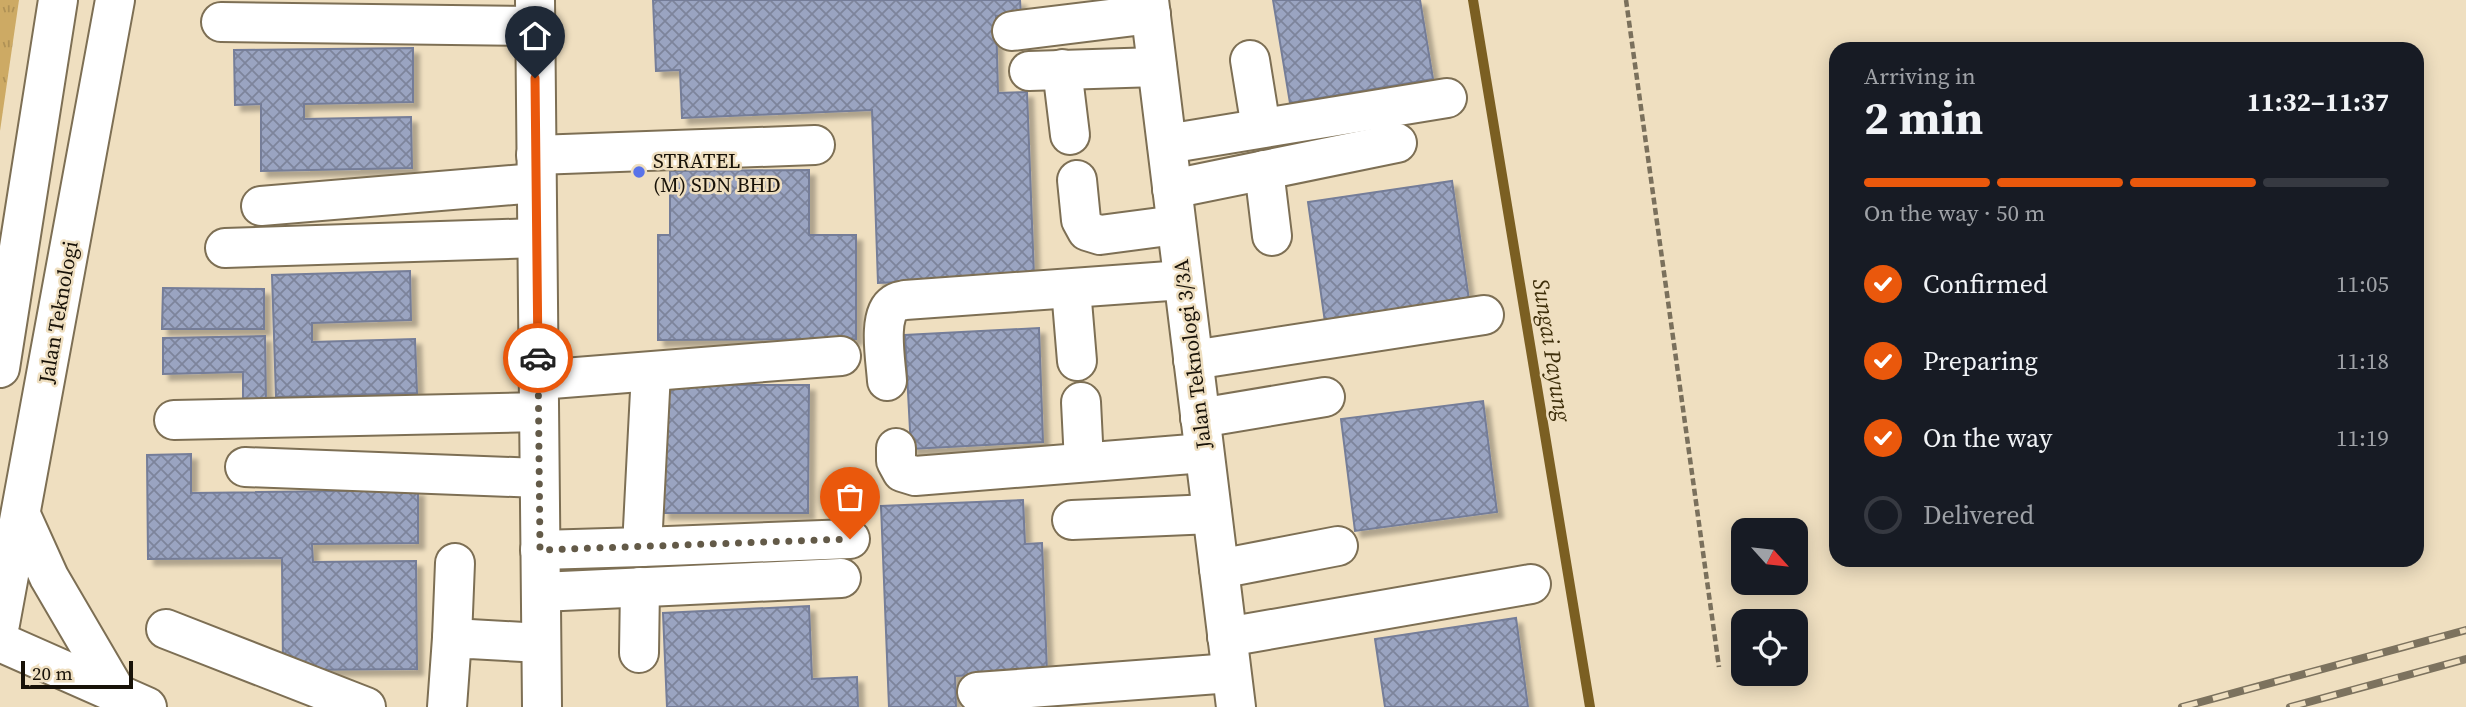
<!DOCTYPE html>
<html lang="en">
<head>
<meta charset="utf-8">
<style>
  :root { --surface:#171b24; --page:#20242c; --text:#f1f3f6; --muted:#9ea1a6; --line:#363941; --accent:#ea580c }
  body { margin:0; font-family:"Source Serif 4",serif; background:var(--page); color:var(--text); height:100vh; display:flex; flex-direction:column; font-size:26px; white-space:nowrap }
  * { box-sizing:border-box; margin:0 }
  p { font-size:23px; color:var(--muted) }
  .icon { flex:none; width:38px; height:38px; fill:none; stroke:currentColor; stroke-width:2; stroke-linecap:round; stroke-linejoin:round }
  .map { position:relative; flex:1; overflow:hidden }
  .sheet { position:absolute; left:1829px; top:42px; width:595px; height:525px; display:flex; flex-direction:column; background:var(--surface); border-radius:21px; box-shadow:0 4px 18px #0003 }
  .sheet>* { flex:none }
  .needle { width:46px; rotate:117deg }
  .buttons { position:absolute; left:1731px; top:518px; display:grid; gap:14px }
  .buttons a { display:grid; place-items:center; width:77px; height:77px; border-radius:14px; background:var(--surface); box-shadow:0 4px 18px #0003; font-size:35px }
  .scale { position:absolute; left:21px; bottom:18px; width:112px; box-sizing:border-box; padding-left:7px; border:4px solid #181208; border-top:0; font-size:19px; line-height:24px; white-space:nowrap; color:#181208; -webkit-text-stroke:5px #efdfc0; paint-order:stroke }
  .pin { position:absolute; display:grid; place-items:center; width:60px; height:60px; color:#fff; margin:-72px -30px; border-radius:50% 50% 50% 0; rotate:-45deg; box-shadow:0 0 7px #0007 }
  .pin .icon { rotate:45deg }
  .courier { position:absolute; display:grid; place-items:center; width:70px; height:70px; margin:-35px; border:5px solid #ea580c; border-radius:50%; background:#fff; color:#222; box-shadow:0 2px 9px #0007 }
  .overview em { font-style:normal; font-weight:700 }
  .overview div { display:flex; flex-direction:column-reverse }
  .overview { display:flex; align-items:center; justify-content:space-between; height:119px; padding:0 35px }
  h1 { font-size:46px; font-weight:700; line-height:52px }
  .bar { display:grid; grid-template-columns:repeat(4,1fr); gap:10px 7px; align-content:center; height:84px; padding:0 35px }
  .bar i { height:9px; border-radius:5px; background:var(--line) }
  .bar .current { background:var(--accent) }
  .bar p { grid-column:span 4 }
  ol { padding:0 35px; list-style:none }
  li { display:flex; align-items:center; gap:21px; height:77px }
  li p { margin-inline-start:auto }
  li .icon { padding:7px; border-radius:50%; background:var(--accent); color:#fff; stroke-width:4 }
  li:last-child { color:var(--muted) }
  li i { width:38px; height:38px; border:4px solid var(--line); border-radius:50% }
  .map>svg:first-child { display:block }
  .grass { fill:url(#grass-tufts) }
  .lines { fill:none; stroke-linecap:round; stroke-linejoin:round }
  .stream { stroke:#7b5f22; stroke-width:10 }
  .building { fill:url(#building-cross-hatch); stroke:#747d98; stroke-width:2; filter:url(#shadow) }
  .minor-casing { stroke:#7d6f54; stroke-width:42 }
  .path { stroke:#7a705c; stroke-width:4.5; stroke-dasharray:7 3.5; stroke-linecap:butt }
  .minor { stroke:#fff; stroke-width:38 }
  .rail-casing { stroke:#7c725e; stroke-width:8 }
  .rail { stroke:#efdfc0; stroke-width:5; stroke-dasharray:16; stroke-linecap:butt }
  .done { stroke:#635a48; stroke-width:7; stroke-dasharray:0 12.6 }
  .route { stroke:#ea580c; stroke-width:9 }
  .poi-dot { fill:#5973e9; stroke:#efdfc0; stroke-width:2.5 }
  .labels { text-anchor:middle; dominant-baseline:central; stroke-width:5; stroke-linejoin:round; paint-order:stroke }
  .poi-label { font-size:21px; fill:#181208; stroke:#efdfc0; text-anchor:start }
  .street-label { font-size:21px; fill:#181208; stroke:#efdfc0 }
  .water-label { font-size:23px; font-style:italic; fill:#3e2e0a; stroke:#efdfc0 }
</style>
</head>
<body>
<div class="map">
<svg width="2466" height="707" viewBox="0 0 2466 707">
  <defs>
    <pattern id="grass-tufts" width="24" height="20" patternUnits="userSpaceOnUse" patternTransform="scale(1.75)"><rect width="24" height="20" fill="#cdaa64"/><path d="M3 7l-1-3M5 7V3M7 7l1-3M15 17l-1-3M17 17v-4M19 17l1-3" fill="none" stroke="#af9155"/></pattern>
    <pattern id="building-cross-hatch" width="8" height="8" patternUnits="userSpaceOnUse" patternTransform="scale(1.75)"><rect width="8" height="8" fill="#9aa4c1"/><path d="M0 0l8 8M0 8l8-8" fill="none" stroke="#7d849b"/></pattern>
    <filter id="shadow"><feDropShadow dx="6" dy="6" stdDeviation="2" flood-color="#0004"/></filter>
  </defs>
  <rect width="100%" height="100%" fill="#efdfc0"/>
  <polygon class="grass" points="0,0 19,0 0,131"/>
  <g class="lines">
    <polyline class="stream" points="1473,0 1590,707"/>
  </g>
  <g class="building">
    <polygon points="653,0 1020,0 1021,15 996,16 998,93 1027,92 1034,276 878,283 872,110 682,118 680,70 656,71"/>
    <polygon points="1273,0 1420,0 1433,79 1290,103"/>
    <polygon points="413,48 413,102 304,104 304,119 411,117 412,168 261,171 261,104 235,105 234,50"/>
    <polygon points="809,170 809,235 856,235 856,339 658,340 658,235 670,235 670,171"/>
    <polygon points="1452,181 1469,300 1325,322 1308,202"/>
    <polygon points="410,271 411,320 312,323 312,342 415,339 417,393 276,397 272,275"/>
    <polygon points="163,288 264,289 264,329 162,329"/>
    <polygon points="1039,328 1043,442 911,449 905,335"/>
    <polygon points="265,336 266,402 243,402 243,372 163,374 163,338"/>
    <polygon points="664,385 809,385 808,513 663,513"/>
    <polygon points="1483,401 1497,512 1355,531 1341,419"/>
    <polygon points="191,454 191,493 418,490 418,543 312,544 313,562 416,561 417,669 283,670 282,558 148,559 147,455"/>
    <polygon points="1023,500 1025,544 1042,543 1047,672 955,676 956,707 889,707 881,506"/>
    <polygon points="809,606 812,679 857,677 858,707 667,707 663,613"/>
    <polygon points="1516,618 1528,707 1385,707 1375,639"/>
  </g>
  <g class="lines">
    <g class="minor-casing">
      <g id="minor">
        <polyline points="535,0 542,707"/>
        <polyline points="1149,0 1236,707"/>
        <polyline points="221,22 535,26"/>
        <polyline points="1012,31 1151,14"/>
        <polyline points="1250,60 1261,128"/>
        <polyline points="1062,69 1070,135"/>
        <polyline points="1029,71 1157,67"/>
        <polyline points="1167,144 1447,98"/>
        <polyline points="536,155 815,145"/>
        <polyline points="1264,170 1272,236"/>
        <polyline points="1077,180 1081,220 1087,231 1100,235 1176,225"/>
        <polyline points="1172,189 1397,143"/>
        <polyline points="261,206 536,183"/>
        <polyline points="225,248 537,238"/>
        <polyline points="1071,289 1077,361"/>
        <polyline points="1193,360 1484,315"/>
        <polyline points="0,368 58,0"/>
        <polyline points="651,372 642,547 850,539"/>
        <polyline points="539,380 841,356"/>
        <path d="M 887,381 C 886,362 877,315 894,304 C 897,301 901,301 905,300 L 1183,280"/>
        <polyline points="1081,402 1084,462"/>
        <polyline points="1200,418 1325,397"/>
        <polyline points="174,420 539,412"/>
        <polyline points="896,448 896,461 902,472 915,476 1204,453"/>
        <polyline points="245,467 539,478"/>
        <polyline points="21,515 49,577 118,695"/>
        <polyline points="1072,520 1212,514"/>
        <polyline points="540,550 642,547"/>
        <polyline points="1219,569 1338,546"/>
        <polyline points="541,592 841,578"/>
        <polyline points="0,624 115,0"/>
        <polyline points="166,629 366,707"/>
        <polyline points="1227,637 1531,584"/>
        <polyline points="452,638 455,563"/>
        <polyline points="0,642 147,707"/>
        <polyline points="639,653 640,587"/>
        <polyline points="977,692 1231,673"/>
        <polyline points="447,707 452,638 541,643"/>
      </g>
    </g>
    <polyline class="path" points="1626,0 1719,667"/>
    <use href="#minor" class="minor"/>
    <g class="rail-casing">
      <g id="rail">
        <polyline points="2182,707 2466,630"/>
        <polyline points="2290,707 2466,659"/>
      </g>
    </g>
    <use href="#rail" class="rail"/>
  </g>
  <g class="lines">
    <polyline class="done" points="538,358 540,550 850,539"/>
    <polyline class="route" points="535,78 538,358"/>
  </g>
  <circle class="poi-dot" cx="639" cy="172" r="7"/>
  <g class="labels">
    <g class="poi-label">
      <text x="653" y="160">STRATEL<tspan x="653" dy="24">(M) SDN BHD</tspan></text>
    </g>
    <g class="street-label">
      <text transform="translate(58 312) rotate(-80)">Jalan Teknologi</text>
      <text transform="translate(1192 354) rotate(-97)">Jalan Teknologi 3/3A</text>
    </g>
    <g class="water-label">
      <text transform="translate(1552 350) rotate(81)">Sungai Payung</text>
    </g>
  </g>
</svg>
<div class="buttons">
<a><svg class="needle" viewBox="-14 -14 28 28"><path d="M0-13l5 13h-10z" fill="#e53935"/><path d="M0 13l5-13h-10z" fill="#9ea1a6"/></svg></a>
<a><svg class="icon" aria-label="locate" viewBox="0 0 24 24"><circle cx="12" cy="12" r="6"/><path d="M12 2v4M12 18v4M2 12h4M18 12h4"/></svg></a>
</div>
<div class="scale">20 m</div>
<div class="pin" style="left:850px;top:539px;background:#ea580c"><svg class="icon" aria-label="bag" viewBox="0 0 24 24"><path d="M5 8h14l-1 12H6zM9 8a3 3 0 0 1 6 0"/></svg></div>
<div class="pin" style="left:535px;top:78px;background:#1f2937"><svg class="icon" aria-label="home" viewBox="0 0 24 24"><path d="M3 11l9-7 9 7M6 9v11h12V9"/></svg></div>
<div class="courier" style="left:538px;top:358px"><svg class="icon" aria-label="car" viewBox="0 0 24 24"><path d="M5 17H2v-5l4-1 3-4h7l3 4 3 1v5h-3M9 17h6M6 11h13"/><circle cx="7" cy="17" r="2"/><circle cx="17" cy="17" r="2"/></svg></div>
<section class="sheet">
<div class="overview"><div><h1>2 min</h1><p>Arriving in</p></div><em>11:32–11:37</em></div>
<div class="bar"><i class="current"></i><i class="current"></i><i class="current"></i><i></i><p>On the way · 50 m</p></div>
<ol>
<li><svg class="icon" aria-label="check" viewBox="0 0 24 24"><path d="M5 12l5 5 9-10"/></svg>Confirmed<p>11:05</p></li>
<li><svg class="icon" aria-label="check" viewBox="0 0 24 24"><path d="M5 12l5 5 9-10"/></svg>Preparing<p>11:18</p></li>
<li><svg class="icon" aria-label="check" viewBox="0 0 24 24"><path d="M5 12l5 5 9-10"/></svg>On the way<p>11:19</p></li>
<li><i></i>Delivered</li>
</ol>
</section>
</div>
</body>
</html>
